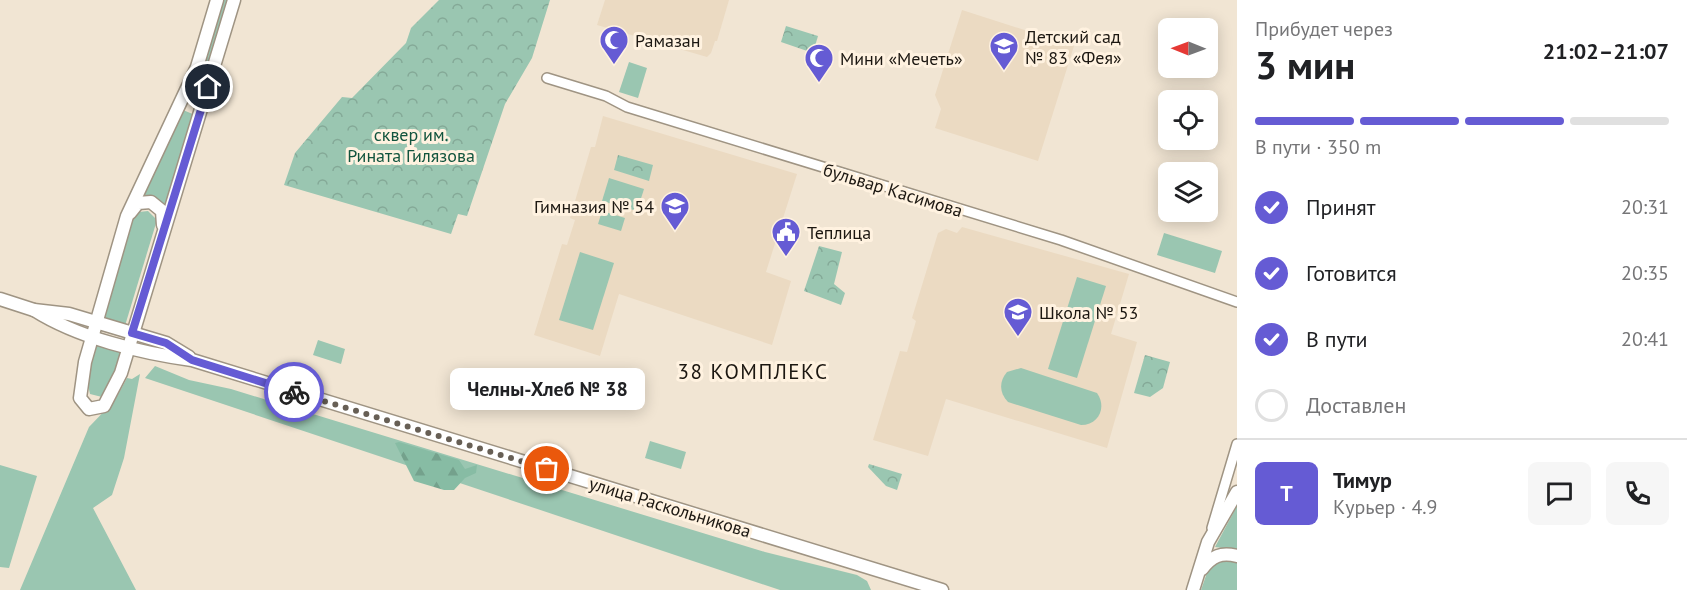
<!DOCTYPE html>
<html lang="ru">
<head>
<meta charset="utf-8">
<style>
  :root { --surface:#fff; --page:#f6f6f6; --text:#202124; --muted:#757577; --line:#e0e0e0; --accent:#655bd4 }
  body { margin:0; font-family:"PT Sans",sans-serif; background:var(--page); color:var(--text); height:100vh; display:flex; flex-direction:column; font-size:22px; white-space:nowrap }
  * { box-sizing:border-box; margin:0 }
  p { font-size:20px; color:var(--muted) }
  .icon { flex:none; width:33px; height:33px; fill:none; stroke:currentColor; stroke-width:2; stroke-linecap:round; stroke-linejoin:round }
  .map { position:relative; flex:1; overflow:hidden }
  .details { display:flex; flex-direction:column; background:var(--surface); width:450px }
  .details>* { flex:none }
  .needle { width:39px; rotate:271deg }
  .controls { position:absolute; left:1158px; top:18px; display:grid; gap:12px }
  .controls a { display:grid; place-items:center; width:60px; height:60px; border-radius:9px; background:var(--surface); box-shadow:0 3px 15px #0003; font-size:30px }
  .pin { position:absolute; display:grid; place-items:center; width:51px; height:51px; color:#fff; margin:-26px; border:3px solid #fff; border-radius:50%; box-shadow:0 2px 6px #0007 }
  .courier { position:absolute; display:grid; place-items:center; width:60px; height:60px; margin:-30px; border:4px solid #655bd4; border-radius:50%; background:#fff; color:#222; box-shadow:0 2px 8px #0007 }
  .bubble { position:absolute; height:42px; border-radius:9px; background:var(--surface); box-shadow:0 3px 15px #0003; font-size:20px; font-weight:700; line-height:42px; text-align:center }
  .summary em { font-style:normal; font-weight:700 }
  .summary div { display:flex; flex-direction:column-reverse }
  .summary { display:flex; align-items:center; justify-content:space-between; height:102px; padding:0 18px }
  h1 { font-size:39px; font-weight:700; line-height:45px }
  .bar { display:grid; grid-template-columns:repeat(4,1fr); gap:9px 6px; align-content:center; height:72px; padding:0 18px }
  .bar i { height:8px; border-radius:4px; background:var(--line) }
  .bar .active { background:var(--accent) }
  .bar p { grid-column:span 4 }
  .line { display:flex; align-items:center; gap:15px; padding:0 18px; border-top:2px solid var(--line) }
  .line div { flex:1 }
  .round { display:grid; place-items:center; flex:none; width:63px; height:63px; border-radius:9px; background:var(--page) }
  ol { padding:0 18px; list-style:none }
  li { display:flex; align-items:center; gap:18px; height:66px }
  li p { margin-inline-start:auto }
  li .icon { padding:6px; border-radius:50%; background:var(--accent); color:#fff; stroke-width:4 }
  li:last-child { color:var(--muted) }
  li i { width:33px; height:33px; border:3px solid var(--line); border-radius:50% }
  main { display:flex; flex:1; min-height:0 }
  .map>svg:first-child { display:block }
  .built { fill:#ebdac2 }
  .grass { fill:#9ac6b1 }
  .forest { fill:url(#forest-firs) }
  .park { fill:url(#park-crowns) }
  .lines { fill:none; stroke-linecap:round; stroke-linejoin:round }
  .street-casing { stroke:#9f9483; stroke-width:12 }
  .secondary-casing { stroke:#9f9483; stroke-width:15 }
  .street { stroke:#fff; stroke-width:9 }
  .secondary { stroke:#fff; stroke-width:12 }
  .done { stroke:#675f55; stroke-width:6; stroke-dasharray:0 10.8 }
  .route { stroke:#655bd4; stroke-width:8 }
  .labels { text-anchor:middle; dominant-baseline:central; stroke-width:6; stroke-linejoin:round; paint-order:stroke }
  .poi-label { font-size:18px; fill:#1c1711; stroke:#fff2e0; text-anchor:start }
  .park-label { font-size:18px; fill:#11543d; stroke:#fff2e0 }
  .street-label { font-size:18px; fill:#1c1711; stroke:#fff2e0 }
  .quarter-label { font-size:21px; letter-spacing:1.5px; fill:#1c1711; stroke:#fff2e0 }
</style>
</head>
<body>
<main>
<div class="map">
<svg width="1237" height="590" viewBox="0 0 1237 590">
  <defs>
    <pattern id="forest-firs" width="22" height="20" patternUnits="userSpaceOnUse" patternTransform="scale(1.5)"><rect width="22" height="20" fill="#87bca4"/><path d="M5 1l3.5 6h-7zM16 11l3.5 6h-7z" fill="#74a18c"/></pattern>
    <pattern id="park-crowns" width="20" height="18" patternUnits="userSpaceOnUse" patternTransform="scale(1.5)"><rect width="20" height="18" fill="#9ac6b1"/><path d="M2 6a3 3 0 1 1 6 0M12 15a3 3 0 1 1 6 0" fill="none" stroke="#84a997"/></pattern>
  </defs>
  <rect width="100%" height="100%" fill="#f1e5d3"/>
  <g class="built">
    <polygon points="605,0 729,0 717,41 715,41 711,53 707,57 597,25"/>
    <polygon points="962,10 1074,46 1038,161 935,128 941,109 935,95"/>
    <polygon points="603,116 797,174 766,272 791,281 772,345 619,294 600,356 534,335 562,244 567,245 575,220 570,218 591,147 595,147"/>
    <polygon points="962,227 1129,274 1111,334 1137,342 1107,448 946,399 928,456 873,440 900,351 907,352 916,321 912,318 938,233 946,229 957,233"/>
  </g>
  <g class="grass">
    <polygon points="222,0 230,0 198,105 193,107 191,103 199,83"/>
    <polygon points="629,62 647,68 638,98 619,92"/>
    <polygon points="183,110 195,115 164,209 137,199"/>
    <polygon points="609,178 644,189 637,211 602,201"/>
    <polygon points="148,211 157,220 124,329 102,322 134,216 139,212"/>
    <polygon points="602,211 625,218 621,231 598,224"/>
    <polygon points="1164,233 1222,251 1215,273 1157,255"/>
    <polygon points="580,252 614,263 593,330 559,320"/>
    <polygon points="1077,277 1106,286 1077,378 1048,369"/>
    <polygon points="318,340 345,349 341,364 313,355"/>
    <polygon points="98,341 125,349 118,374 102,397 90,394 88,385 90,367"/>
    <polygon points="155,366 189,380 231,389 765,552 857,575 867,581 871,590 780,590 145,378"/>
    <path d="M 1021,368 L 1097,393 C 1107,407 1099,425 1081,425 L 1008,402 C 999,393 999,381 1007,372 Z"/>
    <polygon points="140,374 124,458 112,495 93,508 136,590 20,590 89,427 115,400 127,378 132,379"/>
    <polygon points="650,441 686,452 681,469 645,458"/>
    <polygon points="0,465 37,476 9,568 0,567"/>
    <polygon points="1237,506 1237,550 1215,547"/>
    <polygon points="1225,558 1237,561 1237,590 1201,590 1210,564"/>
  </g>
  <polygon class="forest" points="399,442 459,460 465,469 477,465 476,473 465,478 454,490 444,490 414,481 395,443"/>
  <g class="park">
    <polygon points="439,0 550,0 532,58 505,104 467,216 458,214 451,234 284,185 295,153 342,97 352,98 406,43 411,28"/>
    <polygon points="786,26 818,36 813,53 781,42"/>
    <polygon points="618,155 653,165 649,181 614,170"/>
    <polygon points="819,246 842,252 834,284 845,293 841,305 804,291"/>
    <polygon points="1145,355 1170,362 1163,388 1150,397 1134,393"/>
    <polygon points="869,464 902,474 897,490 886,486 868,467"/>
  </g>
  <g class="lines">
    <g class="street-casing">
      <g id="street">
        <polyline points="547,78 606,96 627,107 1061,240 1237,302"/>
        <polyline points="1212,528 1237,444"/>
      </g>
    </g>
    <g class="secondary-casing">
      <g id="secondary">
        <polyline points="217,0 197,67 127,216 85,362 80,398 89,409 104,406 121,373 234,0"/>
        <polyline points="130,213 138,203 151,202 162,211 163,225"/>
        <polyline points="0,299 34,310 69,314 166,343 189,357"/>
        <path d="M 34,310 C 78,338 141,353 192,360 L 942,590"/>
        <path d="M 1202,569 C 1212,556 1221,552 1237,556"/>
        <polyline points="1193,590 1208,542 1237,492"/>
      </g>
    </g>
    <use href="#street" class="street"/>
    <use href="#secondary" class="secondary"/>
  </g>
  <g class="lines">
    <polyline class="done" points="294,392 547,469"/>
    <polyline class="route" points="208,87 132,333 166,343 192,360 294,392"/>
  </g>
  <defs>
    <g id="mosque-pin" transform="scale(1.5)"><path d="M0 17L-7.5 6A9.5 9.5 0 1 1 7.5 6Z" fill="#655bd4" stroke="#fff2e0"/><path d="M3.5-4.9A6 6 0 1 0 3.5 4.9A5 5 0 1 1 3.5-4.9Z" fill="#fff"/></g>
    <g id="school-pin" transform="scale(1.5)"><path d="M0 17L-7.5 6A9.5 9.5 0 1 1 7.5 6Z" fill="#655bd4" stroke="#fff2e0"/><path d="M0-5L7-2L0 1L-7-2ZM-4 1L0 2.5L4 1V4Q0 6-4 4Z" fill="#fff"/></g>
    <g id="civic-pin" transform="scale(1.5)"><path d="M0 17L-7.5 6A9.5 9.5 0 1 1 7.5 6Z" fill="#655bd4" stroke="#fff2e0"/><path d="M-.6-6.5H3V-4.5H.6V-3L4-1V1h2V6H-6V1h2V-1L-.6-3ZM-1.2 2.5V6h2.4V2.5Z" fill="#fff"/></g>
  </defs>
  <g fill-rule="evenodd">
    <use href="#mosque-pin" x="614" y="40"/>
    <use href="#school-pin" x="1004" y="46"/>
    <use href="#mosque-pin" x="819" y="58"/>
    <use href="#school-pin" x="675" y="206"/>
    <use href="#civic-pin" x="786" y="232"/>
    <use href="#school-pin" x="1018" y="312"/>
  </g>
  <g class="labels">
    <g class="poi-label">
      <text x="1025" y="36">Детский сад<tspan x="1025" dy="21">№ 83 «Фея»</tspan></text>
      <text x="635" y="40">Рамазан</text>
      <text x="840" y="58">Мини «Мечеть»</text>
      <text x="654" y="206" text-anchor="end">Гимназия № 54</text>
      <text x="807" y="232">Теплица</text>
      <text x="1039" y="312">Школа № 53</text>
    </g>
    <g class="park-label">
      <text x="411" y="134">сквер им.<tspan x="411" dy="21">Рината Гилязова</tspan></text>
    </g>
    <g class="street-label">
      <text transform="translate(893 190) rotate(17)">бульвар Касимова</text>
      <text transform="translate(670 507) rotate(17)">улица Раскольникова</text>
    </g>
    <g class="quarter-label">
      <text x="753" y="371">38 КОМПЛЕКС</text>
    </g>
  </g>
</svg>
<div class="controls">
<a><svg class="needle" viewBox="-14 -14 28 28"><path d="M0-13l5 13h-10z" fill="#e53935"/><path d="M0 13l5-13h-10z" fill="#757577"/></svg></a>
<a><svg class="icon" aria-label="locate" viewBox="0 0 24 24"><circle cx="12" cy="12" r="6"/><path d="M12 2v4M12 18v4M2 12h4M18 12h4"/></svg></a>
<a><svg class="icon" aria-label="layers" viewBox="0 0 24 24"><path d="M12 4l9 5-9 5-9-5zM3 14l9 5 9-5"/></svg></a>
</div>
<div class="pin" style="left:547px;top:469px;background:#ea580c"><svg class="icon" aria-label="bag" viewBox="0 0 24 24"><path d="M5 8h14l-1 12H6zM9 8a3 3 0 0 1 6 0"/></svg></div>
<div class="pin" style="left:208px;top:87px;background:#1f2937"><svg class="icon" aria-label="home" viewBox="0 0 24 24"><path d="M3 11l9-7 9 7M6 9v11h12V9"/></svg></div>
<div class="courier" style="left:294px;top:392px"><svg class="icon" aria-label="bike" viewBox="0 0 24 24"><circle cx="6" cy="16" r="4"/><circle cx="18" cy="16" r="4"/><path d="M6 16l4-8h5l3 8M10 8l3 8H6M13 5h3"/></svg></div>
<div class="bubble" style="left:450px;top:368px;width:195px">Челны-Хлеб № 38</div>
</div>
<section class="details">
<div class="summary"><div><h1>3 мин</h1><p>Прибудет через</p></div><em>21:02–21:07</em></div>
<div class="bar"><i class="active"></i><i class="active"></i><i class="active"></i><i></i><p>В пути · 350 m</p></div>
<ol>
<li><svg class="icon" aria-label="check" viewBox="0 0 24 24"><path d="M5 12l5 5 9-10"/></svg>Принят<p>20:31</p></li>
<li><svg class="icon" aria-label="check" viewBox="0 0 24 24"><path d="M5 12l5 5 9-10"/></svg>Готовится<p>20:35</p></li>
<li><svg class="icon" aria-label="check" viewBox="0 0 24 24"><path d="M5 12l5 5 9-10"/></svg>В пути<p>20:41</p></li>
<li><i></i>Доставлен</li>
</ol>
<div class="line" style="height:108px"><b class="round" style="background:var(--accent);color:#fff">Т</b><div><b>Тимур</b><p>Курьер · 4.9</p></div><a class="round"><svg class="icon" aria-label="chat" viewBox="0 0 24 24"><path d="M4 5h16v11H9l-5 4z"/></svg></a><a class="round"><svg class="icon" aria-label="phone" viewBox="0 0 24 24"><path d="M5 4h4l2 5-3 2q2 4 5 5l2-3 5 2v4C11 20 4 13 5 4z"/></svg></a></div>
</section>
</main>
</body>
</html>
